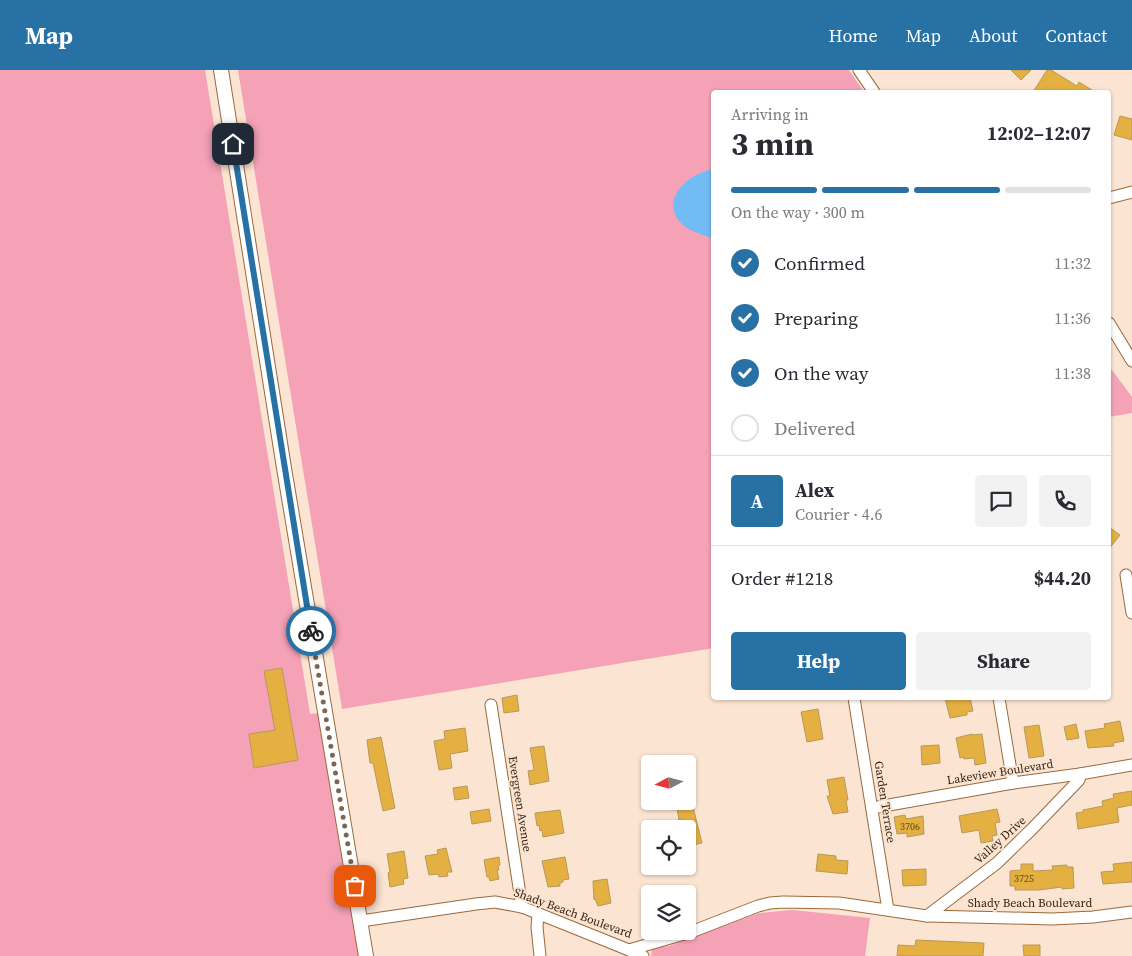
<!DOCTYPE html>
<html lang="en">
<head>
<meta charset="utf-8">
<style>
  :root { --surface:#fff; --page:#f2f2f3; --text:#2b2b33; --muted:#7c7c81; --line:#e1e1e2; --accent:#2771a4 }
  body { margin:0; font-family:"Source Serif 4",serif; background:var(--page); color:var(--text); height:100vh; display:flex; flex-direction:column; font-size:19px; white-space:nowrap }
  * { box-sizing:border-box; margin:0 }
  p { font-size:16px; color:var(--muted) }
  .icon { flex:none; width:28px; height:28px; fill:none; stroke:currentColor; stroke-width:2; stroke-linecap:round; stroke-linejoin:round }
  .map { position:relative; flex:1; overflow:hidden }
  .sheet { position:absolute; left:711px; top:20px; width:400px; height:610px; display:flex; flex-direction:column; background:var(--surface); border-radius:5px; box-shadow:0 1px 4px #0004 }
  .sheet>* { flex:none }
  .needle { width:32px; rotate:263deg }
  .tools { position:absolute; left:641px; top:685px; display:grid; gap:10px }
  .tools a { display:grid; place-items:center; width:55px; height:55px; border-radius:5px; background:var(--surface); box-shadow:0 1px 4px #0004; font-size:25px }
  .pin { position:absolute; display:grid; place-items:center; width:42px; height:42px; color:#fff; margin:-21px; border-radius:10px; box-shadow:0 2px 8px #0006 }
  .courier { position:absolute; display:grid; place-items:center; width:50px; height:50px; margin:-25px; border:4px solid #2771a4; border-radius:50%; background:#fff; color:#222; box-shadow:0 1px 6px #0007 }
  .headline em { font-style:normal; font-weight:700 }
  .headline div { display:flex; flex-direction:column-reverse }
  .headline { display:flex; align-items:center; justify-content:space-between; height:85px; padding:0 20px }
  h1 { font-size:32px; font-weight:700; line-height:38px }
  .bar { display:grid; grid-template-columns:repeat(4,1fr); gap:8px 5px; align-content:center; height:60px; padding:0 20px }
  .bar i { height:6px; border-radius:4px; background:var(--line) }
  .bar .current { background:var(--accent) }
  .bar p { grid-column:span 4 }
  .line { display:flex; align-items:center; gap:12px; padding:0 20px; border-top:1px solid var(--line) }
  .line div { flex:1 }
  .round { display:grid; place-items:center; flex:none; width:52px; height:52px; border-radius:5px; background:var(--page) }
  ol { padding:0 20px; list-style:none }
  li { display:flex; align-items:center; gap:15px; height:55px }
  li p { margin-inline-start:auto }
  li .icon { padding:5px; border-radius:50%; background:var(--accent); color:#fff; stroke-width:4 }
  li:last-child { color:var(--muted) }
  li i { width:28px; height:28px; border:2px solid var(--line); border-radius:50% }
  .button { display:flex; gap:10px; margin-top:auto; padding:10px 20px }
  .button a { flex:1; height:58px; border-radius:5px; background:var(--accent); color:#fff; font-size:20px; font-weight:700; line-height:58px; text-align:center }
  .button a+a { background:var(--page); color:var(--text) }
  header { display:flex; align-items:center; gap:30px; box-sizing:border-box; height:70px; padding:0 25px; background:var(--accent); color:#fff }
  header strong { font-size:24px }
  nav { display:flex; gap:28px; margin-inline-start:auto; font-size:18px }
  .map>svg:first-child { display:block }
  .green { fill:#f5a2b7 }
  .water { fill:#72bcf5 }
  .building { fill:#e4b041; stroke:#b7985b }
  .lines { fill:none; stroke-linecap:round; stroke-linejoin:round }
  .minor-casing { stroke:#9a693b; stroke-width:13 }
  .tertiary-casing { stroke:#9a693b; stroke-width:16 }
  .minor { stroke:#fff; stroke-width:11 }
  .tertiary { stroke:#fff; stroke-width:14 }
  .done { stroke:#7c6754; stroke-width:5; stroke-dasharray:0 9 }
  .route { stroke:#2771a4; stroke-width:6 }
  .labels { text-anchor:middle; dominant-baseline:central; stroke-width:4; stroke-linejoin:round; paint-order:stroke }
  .number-label { font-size:10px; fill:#62461c }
  .street-label { font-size:12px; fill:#372310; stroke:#fbe5d2 }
</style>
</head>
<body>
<header>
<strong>Map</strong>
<nav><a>Home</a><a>Map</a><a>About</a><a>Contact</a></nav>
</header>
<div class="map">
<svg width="1132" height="886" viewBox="0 0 1132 886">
  <rect width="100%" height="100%" fill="#fbe5d2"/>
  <g class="green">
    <polygon points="0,0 205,0 310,644 326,642 363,886 0,886"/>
    <polygon points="238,0 849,0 864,22 714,22 714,578 342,639"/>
    <polygon points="1109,296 1132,327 1132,343 1109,347"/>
    <polygon points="793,840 870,848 865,886 651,886 652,878 669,876 759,843"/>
  </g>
  <path class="water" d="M 714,99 L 714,169 C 701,164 684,160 677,148 C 663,123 693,102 714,99 Z"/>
  <g class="building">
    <polygon points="1011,0 1031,0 1021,10"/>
    <polygon points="1047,0 1051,0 1077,16 1079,12 1095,22 1033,22"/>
    <polygon points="1120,46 1132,49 1132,70 1114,65"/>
    <polygon points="1109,457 1120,465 1109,479"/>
    <polygon points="282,598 298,690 254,698 249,664 275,660 264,601"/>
    <polygon points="517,625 519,641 504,643 502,628"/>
    <polygon points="945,628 970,628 973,641 967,642 967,645 950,648"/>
    <polygon points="818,639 823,669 807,672 801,642"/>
    <polygon points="1120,651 1124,671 1113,673 1114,676 1088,678 1085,661 1105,658 1104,654"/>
    <polygon points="1076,654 1079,668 1067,670 1064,657"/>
    <polygon points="1039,655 1044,686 1029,688 1024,657"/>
    <polygon points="465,658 468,681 450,684 452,698 439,700 434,671 445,669 444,661"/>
    <polygon points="972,664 973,665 982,664 986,693 975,695 974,688 964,689 964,687 960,688 956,668"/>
    <polygon points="381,667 395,738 383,741 373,693 370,693 367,670"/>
    <polygon points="939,675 940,693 922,695 921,676"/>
    <polygon points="544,676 549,711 530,715 528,701 534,700 530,678"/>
    <polygon points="844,707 848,730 846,730 848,742 833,744 827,726 830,726 827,710"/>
    <polygon points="467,716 469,728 455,730 453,718"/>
    <polygon points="1132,721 1132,735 1117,738 1119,752 1078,759 1076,743 1083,742 1083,740 1103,736 1102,731 1114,728 1113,724"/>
    <polygon points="691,729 702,773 688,776 688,759 684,759 683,750 679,750 676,732"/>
    <polygon points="489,739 491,751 472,754 470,742"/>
    <polygon points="997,739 1000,752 995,753 997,765 992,766 993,771 981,773 979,760 962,763 959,746"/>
    <polygon points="560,740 564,763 543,767 542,760 540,761 539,755 537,756 535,743"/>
    <polygon points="905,745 906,749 923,746 924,764 907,767 907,763 897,764 894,747"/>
    <polygon points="446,778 452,802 447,802 448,806 439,807 438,804 429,805 425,786 438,784 437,780"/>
    <polygon points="404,781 408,808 403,809 404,814 390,817 388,803 390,802 387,784"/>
    <polygon points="818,784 836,786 836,790 848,791 847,804 816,801"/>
    <polygon points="499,787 500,795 498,796 499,800 497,800 499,809 490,811 489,807 487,807 484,790"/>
    <polygon points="565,787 569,809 563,810 563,812 560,813 560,816 548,817 542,791"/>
    <polygon points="1132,792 1132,812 1103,814 1101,802 1114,801 1113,794"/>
    <polygon points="1021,794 1033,794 1033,801 1053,800 1052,796 1067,795 1067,797 1073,797 1074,818 1062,819 1062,817 1039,820 1015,820 1015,816 1010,816 1010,801 1021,800"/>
    <polygon points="926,799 926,815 903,816 902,800"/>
    <polygon points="607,809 611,833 598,836 595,829 594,830 593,811"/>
    <polygon points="916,870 984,873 983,886 897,886 898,875 915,876"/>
    <polygon points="1023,875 1040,875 1040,886 1024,886"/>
  </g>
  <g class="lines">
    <g class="minor-casing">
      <g id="minor">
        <polyline points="859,0 874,22"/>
        <polyline points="1109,128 1132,122"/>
        <polyline points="1109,253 1132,291"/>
        <polyline points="1126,505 1132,543"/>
        <polyline points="854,628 888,840"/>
        <polyline points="999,628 1013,713"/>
        <polyline points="491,635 522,837"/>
        <polyline points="872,738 1013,713 1080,704 1132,695"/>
        <polyline points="538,843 537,857 540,886"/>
        <polyline points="927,846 997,793 1033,758 1079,710 1080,704"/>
        <polyline points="361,851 476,834 495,832 522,837 629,880 691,862 758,836 770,833 783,832 839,833 927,846 1011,848 1052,849 1093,847 1132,842"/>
        <polyline points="629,880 643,886"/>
      </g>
    </g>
    <g class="tertiary-casing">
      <polyline id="tertiary" points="221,0 284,398 366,886"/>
    </g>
    <use href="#minor" class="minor"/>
    <use href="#tertiary" class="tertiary"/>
  </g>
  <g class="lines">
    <polyline class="done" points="311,561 355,816"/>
    <polyline class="route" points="233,74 311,561"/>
  </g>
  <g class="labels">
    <g class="number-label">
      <text x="910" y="756">3706</text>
      <text x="1024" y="808">3725</text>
    </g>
    <g class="street-label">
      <text transform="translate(1000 702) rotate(-9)">Lakeview Boulevard</text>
      <text transform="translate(885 732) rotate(81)">Garden Terrace</text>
      <text transform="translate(520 734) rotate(81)">Evergreen Avenue</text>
      <text transform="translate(1000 770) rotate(-42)">Valley Drive</text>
      <text x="1030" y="833">Shady Beach Boulevard</text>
      <text transform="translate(573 843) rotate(20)">Shady Beach Boulevard</text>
    </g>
  </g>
</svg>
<div class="tools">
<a><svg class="needle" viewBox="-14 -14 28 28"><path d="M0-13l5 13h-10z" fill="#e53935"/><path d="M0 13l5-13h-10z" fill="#7c7c81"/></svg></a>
<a><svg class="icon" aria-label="locate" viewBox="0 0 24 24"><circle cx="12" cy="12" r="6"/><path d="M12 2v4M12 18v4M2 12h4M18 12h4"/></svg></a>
<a><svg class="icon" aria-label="layers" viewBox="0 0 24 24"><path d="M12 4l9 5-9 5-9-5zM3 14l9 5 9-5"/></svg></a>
</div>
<div class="pin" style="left:355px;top:816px;background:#ea580c"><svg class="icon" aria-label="bag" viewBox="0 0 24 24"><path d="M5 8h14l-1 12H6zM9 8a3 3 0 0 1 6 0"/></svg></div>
<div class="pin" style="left:233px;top:74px;background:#1f2937"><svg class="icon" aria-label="home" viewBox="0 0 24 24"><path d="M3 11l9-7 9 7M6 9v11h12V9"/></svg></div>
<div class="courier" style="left:311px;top:561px"><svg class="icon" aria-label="bike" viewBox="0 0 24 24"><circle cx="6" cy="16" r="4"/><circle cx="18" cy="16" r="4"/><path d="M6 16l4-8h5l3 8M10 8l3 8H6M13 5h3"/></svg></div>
<section class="sheet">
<div class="headline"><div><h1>3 min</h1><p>Arriving in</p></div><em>12:02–12:07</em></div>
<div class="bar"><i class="current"></i><i class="current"></i><i class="current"></i><i></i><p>On the way · 300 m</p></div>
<ol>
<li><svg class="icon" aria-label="check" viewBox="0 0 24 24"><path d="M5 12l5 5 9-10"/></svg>Confirmed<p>11:32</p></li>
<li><svg class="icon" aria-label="check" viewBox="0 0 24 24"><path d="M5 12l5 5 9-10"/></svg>Preparing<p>11:36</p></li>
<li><svg class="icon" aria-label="check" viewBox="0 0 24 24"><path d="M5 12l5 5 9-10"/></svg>On the way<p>11:38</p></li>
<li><i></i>Delivered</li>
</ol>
<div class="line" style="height:90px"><b class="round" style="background:var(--accent);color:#fff">A</b><div><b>Alex</b><p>Courier · 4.6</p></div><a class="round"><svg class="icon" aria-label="chat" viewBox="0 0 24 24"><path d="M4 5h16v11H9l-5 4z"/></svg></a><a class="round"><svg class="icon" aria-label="phone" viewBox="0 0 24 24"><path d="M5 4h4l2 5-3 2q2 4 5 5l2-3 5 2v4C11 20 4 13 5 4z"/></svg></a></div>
<div class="line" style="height:65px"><div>Order #1218</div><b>$44.20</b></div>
<div class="button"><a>Help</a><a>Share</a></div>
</section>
</div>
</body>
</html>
